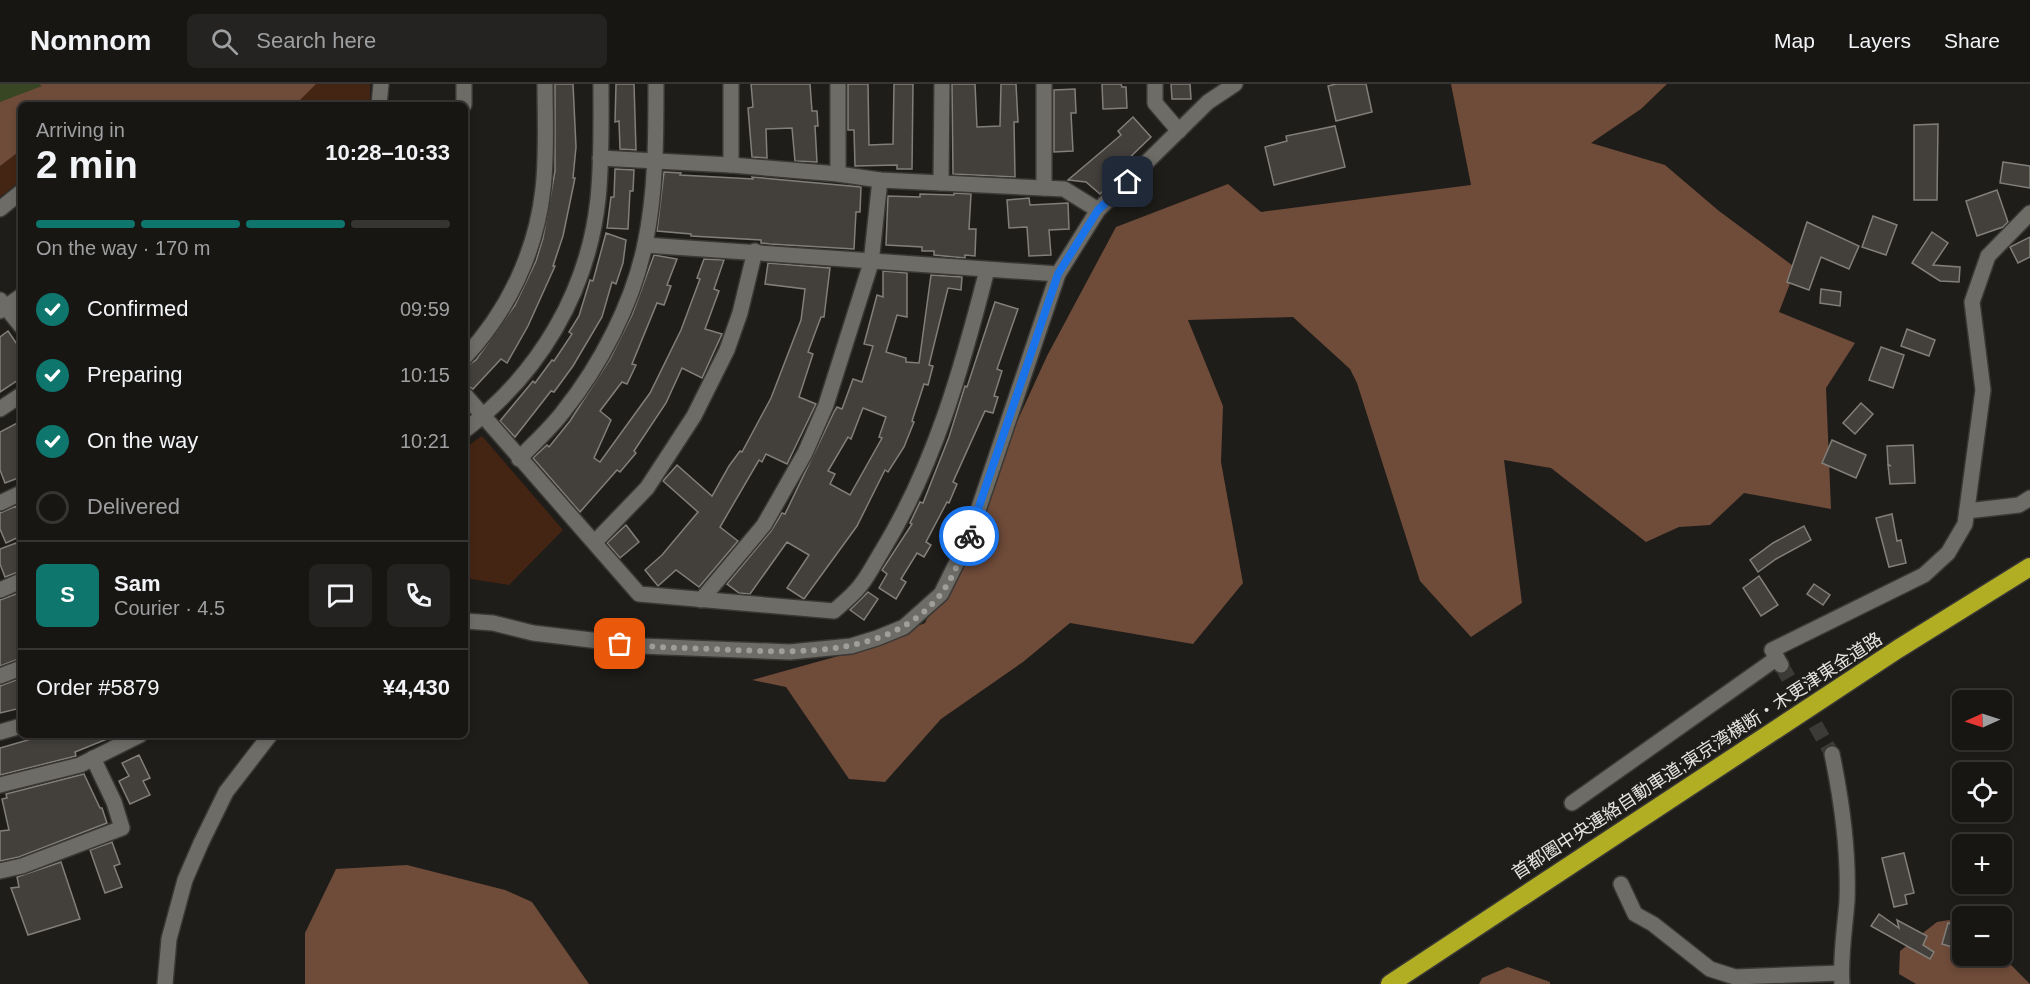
<!DOCTYPE html>
<html lang="en">
<head>
<meta charset="utf-8">
<style>
  :root { --surface:#171613; --page:#242321; --text:#f1f3f6; --muted:#9e9fa0; --line:#363533; --accent:#0f766e }
  body { margin:0; font-family:Arial,"Noto Sans JP",sans-serif; background:var(--page); color:var(--text); height:100vh; display:flex; flex-direction:column; font-size:22px; white-space:nowrap }
  * { box-sizing:border-box; margin:0 }
  p { font-size:20px; color:var(--muted) }
  .icon { flex:none; width:33px; height:33px; fill:none; stroke:currentColor; stroke-width:2; stroke-linecap:round; stroke-linejoin:round }
  .map { position:relative; flex:1; overflow:hidden }
  .drawer { position:absolute; left:18px; top:18px; width:450px; height:636px; display:flex; flex-direction:column; background:var(--surface); border-radius:9px; box-shadow:0 3px 9px #0003,0 0 0 2px var(--line) }
  .drawer>* { flex:none }
  .needle { width:39px; rotate:267deg }
  .controls { position:absolute; left:1952px; top:606px; display:grid; gap:12px }
  .controls a { display:grid; place-items:center; width:60px; height:60px; border-radius:9px; background:var(--surface); box-shadow:0 3px 9px #0003,0 0 0 2px var(--line); font-size:30px }
  .pin { position:absolute; display:grid; place-items:center; width:51px; height:51px; color:#fff; margin:-26px; border-radius:12px; box-shadow:0 3px 9px #0006 }
  .courier { position:absolute; display:grid; place-items:center; width:60px; height:60px; margin:-30px; border:4px solid #1a73e8; border-radius:50%; background:#fff; color:#222; box-shadow:0 2px 8px #0007 }
  .summary em { font-style:normal; font-weight:800 }
  .summary div { display:flex; flex-direction:column-reverse }
  .summary { display:flex; align-items:center; justify-content:space-between; height:102px; padding:0 18px }
  h1 { font-size:39px; font-weight:800; line-height:45px }
  .bar { display:grid; grid-template-columns:repeat(4,1fr); gap:9px 6px; align-content:center; height:72px; padding:0 18px }
  .bar i { height:8px; border-radius:4px; background:var(--line) }
  .bar .current { background:var(--accent) }
  .bar p { grid-column:span 4 }
  .line { display:flex; align-items:center; gap:15px; padding:0 18px; border-top:2px solid var(--line) }
  .line div { flex:1 }
  .round { display:grid; place-items:center; flex:none; width:63px; height:63px; border-radius:9px; background:var(--page) }
  ol { padding:0 18px; list-style:none }
  li { display:flex; align-items:center; gap:18px; height:66px }
  li p { margin-inline-start:auto }
  li .icon { padding:6px; border-radius:50%; background:var(--accent); color:#fff; stroke-width:4 }
  li:last-child { color:var(--muted) }
  li i { width:33px; height:33px; border:3px solid var(--line); border-radius:50% }
  header { display:flex; align-items:center; gap:36px; box-sizing:border-box; height:84px; padding:0 30px; background:var(--surface); border-bottom:2px solid var(--line) }
  header strong { font-size:28px }
  nav { display:flex; gap:33px; margin-inline-start:auto; font-size:21px }
  .search { width:420px; height:54px; background:var(--page); display:flex; align-items:center; gap:15px; box-sizing:border-box; padding:0 21px; border-radius:9px; color:var(--muted); font-size:22px }
  .map>svg:first-child { display:block }
  .green { fill:#442514 }
  .forest { fill:#6f4b39 }
  .water { fill:#384624 }
  .building { fill:#43403c; stroke:#827e7a; stroke-width:1.5; fill-rule:evenodd }
  .lines { fill:none; stroke-linecap:round; stroke-linejoin:round }
  .minor-tunnel { stroke:#3d3b37; stroke-width:15; stroke-dasharray:15 8; stroke-linecap:butt }
  .minor-casing { stroke:#393835; stroke-width:18 }
  .tertiary-casing { stroke:#393835; stroke-width:18 }
  .motorway-casing { stroke:#393835; stroke-width:21 }
  .minor { stroke:#6e6c67; stroke-width:15 }
  .tertiary { stroke:#6e6c67; stroke-width:15 }
  .motorway { stroke:#b2ae24; stroke-width:18 }
  .done { stroke:#a09e9b; stroke-width:6; stroke-dasharray:0 10.8 }
  .route { stroke:#1a73e8; stroke-width:8 }
  .labels { text-anchor:middle; dominant-baseline:central; stroke-width:5; stroke-linejoin:round; paint-order:stroke }
  .street-label { font-size:18px; fill:#e5e4e1; stroke:#1f1d19 }
</style>
</head>
<body>
<header>
<strong>Nomnom</strong>
<div class="search"><svg class="icon" aria-label="search" viewBox="0 0 24 24"><circle cx="10" cy="10" r="6"/><path d="M15 15l6 6"/></svg>Search here</div>
<nav><a>Map</a><a>Layers</a><a>Share</a></nav>
</header>
<div class="map">
<svg width="2030" height="900" viewBox="0 0 2030 900">
  <rect width="100%" height="100%" fill="#1f1d19"/>
  <g class="green">
    <polygon points="0,0 370,0 370,21 21,21 21,96 0,113"/>
    <polygon points="482,352 563,446 509,501 465,494 465,364"/>
  </g>
  <g class="forest">
    <polygon points="32,0 316,0 295,21 21,21 21,66 0,82 0,18"/>
    <polygon points="1451,0 1667,0 1641,25 1591,59 1665,81 1719,127 1796,184 1779,228 1855,259 1826,304 1831,425 1744,409 1710,441 1679,443 1646,458 1551,384 1504,376 1522,519 1471,553 1420,497 1357,299 1350,285 1293,233 1188,236 1223,322 1221,378 1243,499 1193,560 1070,539 1023,578 941,635 885,698 849,695 786,603 752,596 849,569 925,539 1047,272 1116,143 1228,100 1261,128 1471,101"/>
    <polygon points="407,781 505,806 532,818 589,900 305,900 305,849 336,785"/>
    <polygon points="1962,834 1962,872 2001,871 2030,900 1916,900 1899,890 1900,867 1937,838"/>
    <polygon points="1508,883 1550,898 1550,900 1479,900 1482,894"/>
  </g>
  <polygon class="water" points="0,0 39,0 42,2 0,18"/>
  <g class="building">
    <polygon points="555,0 573,0 576,63 573,94 575,94 563,152 553,182 555,182 528,242 507,279 501,275 473,305 465,301 465,283 476,276 515,221 536,177 543,154 555,87"/>
    <polygon points="616,0 634,0 636,66 620,65 619,37 615,38"/>
    <polygon points="751,0 810,0 812,27 817,27 818,42 815,42 817,78 795,77 792,44 766,45 767,74 752,73 748,24 753,23"/>
    <polygon points="848,0 868,0 869,61 893,60 894,0 913,0 912,85 897,85 897,81 855,82 854,46 848,46"/>
    <polygon points="952,0 975,0 977,43 1000,42 1001,0 1016,0 1018,38 1014,38 1015,93 953,90"/>
    <polygon points="1102,0 1121,0 1122,3 1126,3 1127,24 1103,25"/>
    <polygon points="1171,0 1190,0 1191,15 1172,15"/>
    <polygon points="1336,0 1366,0 1372,28 1336,37 1328,2"/>
    <polygon points="1075,5 1076,29 1071,29 1073,67 1054,68 1054,6"/>
    <polygon points="1133,33 1151,53 1121,82 1122,84 1107,97 1110,100 1100,110 1086,98 1068,96 1121,51 1118,47"/>
    <polygon points="1938,40 1937,116 1914,116 1914,41"/>
    <polygon points="1335,42 1345,83 1274,101 1265,63 1287,57 1286,52"/>
    <polygon points="2003,78 2030,82 2030,104 2000,99"/>
    <polygon points="615,85 634,86 633,107 630,107 628,145 607,144 611,113 614,113"/>
    <polygon points="664,88 681,89 680,91 753,95 752,93 861,103 860,128 856,128 854,165 770,160 761,159 761,156 691,152 691,150 657,147"/>
    <polygon points="1997,106 2008,138 2003,143 1977,152 1966,117"/>
    <polygon points="954,109 971,110 969,145 976,145 975,172 965,171 965,174 934,171 934,167 922,167 922,163 886,161 888,112 920,113 920,110 954,111"/>
    <polygon points="1029,114 1030,121 1068,119 1069,145 1049,146 1051,171 1029,172 1027,143 1009,144 1007,116"/>
    <polygon points="1873,132 1897,141 1886,171 1862,163"/>
    <polygon points="1807,138 1859,162 1849,185 1821,173 1809,206 1787,198"/>
    <polygon points="1932,148 1948,159 1933,181 1960,183 1959,198 1940,197 1912,179"/>
    <polygon points="606,149 626,156 623,179 616,200 612,198 602,233 573,282 554,308 551,307 515,353 500,337 533,297 535,299 552,276 554,277 572,250 569,248 579,232 590,196 593,197"/>
    <polygon points="2030,153 2030,173 2018,179 2010,163"/>
    <polygon points="654,171 677,175 667,201 671,202 664,221 657,219 632,280 636,281 627,300 622,298 600,327 611,336 594,374 600,378 650,309 681,246 700,195 697,194 704,175 724,176 714,205 719,207 705,245 722,250 702,294 682,284 666,319 634,367 636,369 620,388 617,386 580,428 533,374 547,361 549,363 570,337 610,275 632,231"/>
    <polygon points="768,179 830,184 824,233 821,233 808,268 813,270 799,313 816,320 787,380 766,370 762,378 759,376 720,443 738,457 699,503 676,486 658,502 645,486 662,471 698,428 663,397 677,381 712,412 729,382 740,367 742,368 771,314 801,236 805,205 765,200"/>
    <path d="M 883,187 L 907,189 L 907,233 L 897,231 L 886,268 L 906,274 L 906,278 L 919,279 L 931,191 L 962,193 L 961,206 L 948,204 L 929,281 L 933,282 L 928,301 L 924,300 L 912,337 L 914,338 L 904,363 L 888,388 L 885,386 L 857,442 L 804,515 L 787,504 L 809,471 L 787,458 L 750,510 L 739,509 L 727,500 L 771,447 L 782,429 L 785,430 L 834,328 L 837,323 L 842,325 L 853,295 L 862,298 L 873,262 L 864,260 L 877,211 L 883,213 ZM 863,324 L 886,333 L 879,353 L 882,354 L 850,411 L 830,400 L 835,390 L 828,387 L 848,353 L 851,355 Z"/>
    <polygon points="1821,205 1841,208 1840,222 1820,219"/>
    <polygon points="995,218 1018,225 997,285 1002,287 994,312 998,313 993,329 985,327 953,398 957,400 949,419 947,418 926,458 931,461 924,473 917,469 901,495 906,498 896,515 879,504 887,490 882,486 912,440 910,439 920,418 923,419 949,353 965,302 967,303"/>
    <polygon points="1907,245 1935,256 1929,272 1901,262"/>
    <polygon points="8,247 21,266 21,294 0,308 0,253"/>
    <polygon points="1881,263 1904,271 1893,304 1869,296"/>
    <polygon points="1861,319 1873,330 1855,350 1843,339"/>
    <polygon points="21,337 21,393 5,399 0,386 0,348"/>
    <polygon points="1832,356 1866,371 1856,394 1822,379"/>
    <polygon points="1913,361 1915,399 1890,400 1888,381 1891,382 1888,380 1887,362"/>
    <polygon points="16,422 21,435 21,452 6,459 0,445 0,429"/>
    <polygon points="1892,430 1897,457 1901,456 1906,479 1889,483 1876,434"/>
    <polygon points="626,441 639,458 620,474 607,459"/>
    <polygon points="1804,442 1811,456 1776,475 1758,488 1750,476 1773,459"/>
    <polygon points="16,459 21,472 21,487 5,493 0,480 0,465"/>
    <polygon points="1759,492 1778,521 1761,532 1743,504"/>
    <polygon points="1814,500 1830,511 1823,521 1807,510"/>
    <polygon points="21,508 21,574 0,582 0,516"/>
    <polygon points="868,508 878,515 864,536 850,526"/>
    <polygon points="21,594 21,624 0,629 0,602"/>
    <polygon points="45,651 117,651 75,668 76,672 0,691 0,664"/>
    <polygon points="139,671 150,694 143,697 150,711 130,720 119,697 129,692 122,679"/>
    <polygon points="84,690 100,724 102,724 107,739 19,773 0,777 0,747 9,746 2,715 7,714 6,710"/>
    <polygon points="112,758 120,780 114,782 122,803 105,809 90,766"/>
    <polygon points="1904,769 1914,809 1905,811 1907,820 1894,823 1882,774"/>
    <polygon points="61,778 80,835 28,851 11,804 19,803 17,793"/>
    <polygon points="1879,830 1899,844 1897,836 1927,852 1923,861 1934,868 1930,875 1871,842"/>
    <polygon points="1948,839 1962,843 1962,866 1942,860"/>
  </g>
  <g class="lines">
    <polyline class="minor-tunnel" points="1781,581 1832,670"/>
    <g class="minor-casing">
      <g id="minor">
        <polyline points="464,0 464,21"/>
        <polyline points="1155,0 1155,19 1179,47"/>
        <polyline points="379,21 381,0"/>
        <polyline points="600,74 731,81 838,90 880,96 1064,105 1098,126"/>
        <polyline points="731,81 731,0"/>
        <polyline points="838,90 838,0"/>
        <polyline points="941,99 942,0"/>
        <polyline points="1044,104 1044,0"/>
        <polyline points="0,125 21,108"/>
        <polyline points="645,161 1058,190"/>
        <polyline points="0,216 21,242"/>
        <polyline points="0,227 21,212"/>
        <path d="M 465,273 C 508,227 536,168 543,105 C 547,71 545,35 545,0"/>
        <path d="M 465,311 L 639,510 L 834,527 C 843,519 853,511 860,502 C 869,491 875,478 882,467 C 935,380 962,284 987,186"/>
        <polyline points="0,325 21,311"/>
        <path d="M 519,375 C 533,360 550,345 563,328 C 600,282 633,219 645,160 C 656,108 656,53 656,0"/>
        <polyline points="0,419 21,409"/>
        <polyline points="1967,427 2019,421 2030,414"/>
        <polyline points="595,458 647,404 694,332 727,266 740,229 755,167"/>
        <polyline points="0,506 21,497"/>
        <polyline points="701,516 764,441 805,369 826,321 871,179 880,96"/>
        <polyline points="465,537 493,539 533,549 641,562 790,568 851,562 877,554 904,543 941,510 968,456 1058,190 1098,126 1208,18 1235,0"/>
        <polyline points="1781,581 1772,566 1924,491 1948,469 1965,440 1983,306 1972,218 1988,172 2030,129"/>
        <polyline points="0,592 21,584"/>
        <path d="M 1832,670 C 1842,718 1849,767 1847,817 C 1845,844 1840,872 1842,900"/>
        <polyline points="0,701 80,681 140,651"/>
        <polyline points="1572,719 1777,574"/>
        <polyline points="0,787 22,782 122,744 114,718 93,674"/>
        <polyline points="1621,800 1635,830 1653,840 1710,885 1735,893 1841,889"/>
        <polyline points="165,900 169,855 185,796 201,759 226,708 270,651"/>
      </g>
    </g>
    <g class="tertiary-casing">
      <g id="tertiary">
        <path d="M 465,346 C 539,290 588,208 598,115 C 602,77 601,38 601,0"/>
        <polyline points="0,648 21,642"/>
      </g>
    </g>
    <g class="motorway-casing">
      <polyline id="motorway" points="1390,900 1898,565 2030,483"/>
    </g>
    <use href="#minor" class="minor"/>
    <use href="#tertiary" class="tertiary"/>
    <use href="#motorway" class="motorway"/>
  </g>
  <g class="lines">
    <path class="done" d="M 620,560 C 657,564 696,564 734,566 C 805,569 892,572 941,510 C 953,494 962,471 969,452"/>
    <polyline class="route" points="969,452 1058,190 1098,126 1128,98"/>
  </g>
  <g class="labels">
    <g class="street-label">
      <text transform="translate(1697 672) rotate(-33)">首都圏中央連絡自動車道;東京湾横断・木更津東金道路</text>
    </g>
  </g>
</svg>
<div class="controls">
<a><svg class="needle" viewBox="-14 -14 28 28"><path d="M0-13l5 13h-10z" fill="#e53935"/><path d="M0 13l5-13h-10z" fill="#9e9fa0"/></svg></a>
<a><svg class="icon" aria-label="locate" viewBox="0 0 24 24"><circle cx="12" cy="12" r="6"/><path d="M12 2v4M12 18v4M2 12h4M18 12h4"/></svg></a>
<a>+</a>
<a>−</a>
</div>
<div class="pin" style="left:620px;top:560px;background:#ea580c"><svg class="icon" aria-label="bag" viewBox="0 0 24 24"><path d="M5 8h14l-1 12H6zM9 8a3 3 0 0 1 6 0"/></svg></div>
<div class="pin" style="left:1128px;top:98px;background:#1f2937"><svg class="icon" aria-label="home" viewBox="0 0 24 24"><path d="M3 11l9-7 9 7M6 9v11h12V9"/></svg></div>
<div class="courier" style="left:969px;top:452px"><svg class="icon" aria-label="bike" viewBox="0 0 24 24"><circle cx="6" cy="16" r="4"/><circle cx="18" cy="16" r="4"/><path d="M6 16l4-8h5l3 8M10 8l3 8H6M13 5h3"/></svg></div>
<section class="drawer">
<div class="summary"><div><h1>2 min</h1><p>Arriving in</p></div><em>10:28–10:33</em></div>
<div class="bar"><i class="current"></i><i class="current"></i><i class="current"></i><i></i><p>On the way · 170 m</p></div>
<ol>
<li><svg class="icon" aria-label="check" viewBox="0 0 24 24"><path d="M5 12l5 5 9-10"/></svg>Confirmed<p>09:59</p></li>
<li><svg class="icon" aria-label="check" viewBox="0 0 24 24"><path d="M5 12l5 5 9-10"/></svg>Preparing<p>10:15</p></li>
<li><svg class="icon" aria-label="check" viewBox="0 0 24 24"><path d="M5 12l5 5 9-10"/></svg>On the way<p>10:21</p></li>
<li><i></i>Delivered</li>
</ol>
<div class="line" style="height:108px"><b class="round" style="background:var(--accent);color:#fff">S</b><div><b>Sam</b><p>Courier · 4.5</p></div><a class="round"><svg class="icon" aria-label="chat" viewBox="0 0 24 24"><path d="M4 5h16v11H9l-5 4z"/></svg></a><a class="round"><svg class="icon" aria-label="phone" viewBox="0 0 24 24"><path d="M5 4h4l2 5-3 2q2 4 5 5l2-3 5 2v4C11 20 4 13 5 4z"/></svg></a></div>
<div class="line" style="height:78px"><div>Order #5879</div><b>¥4,430</b></div>
</section>
</div>
</body>
</html>
